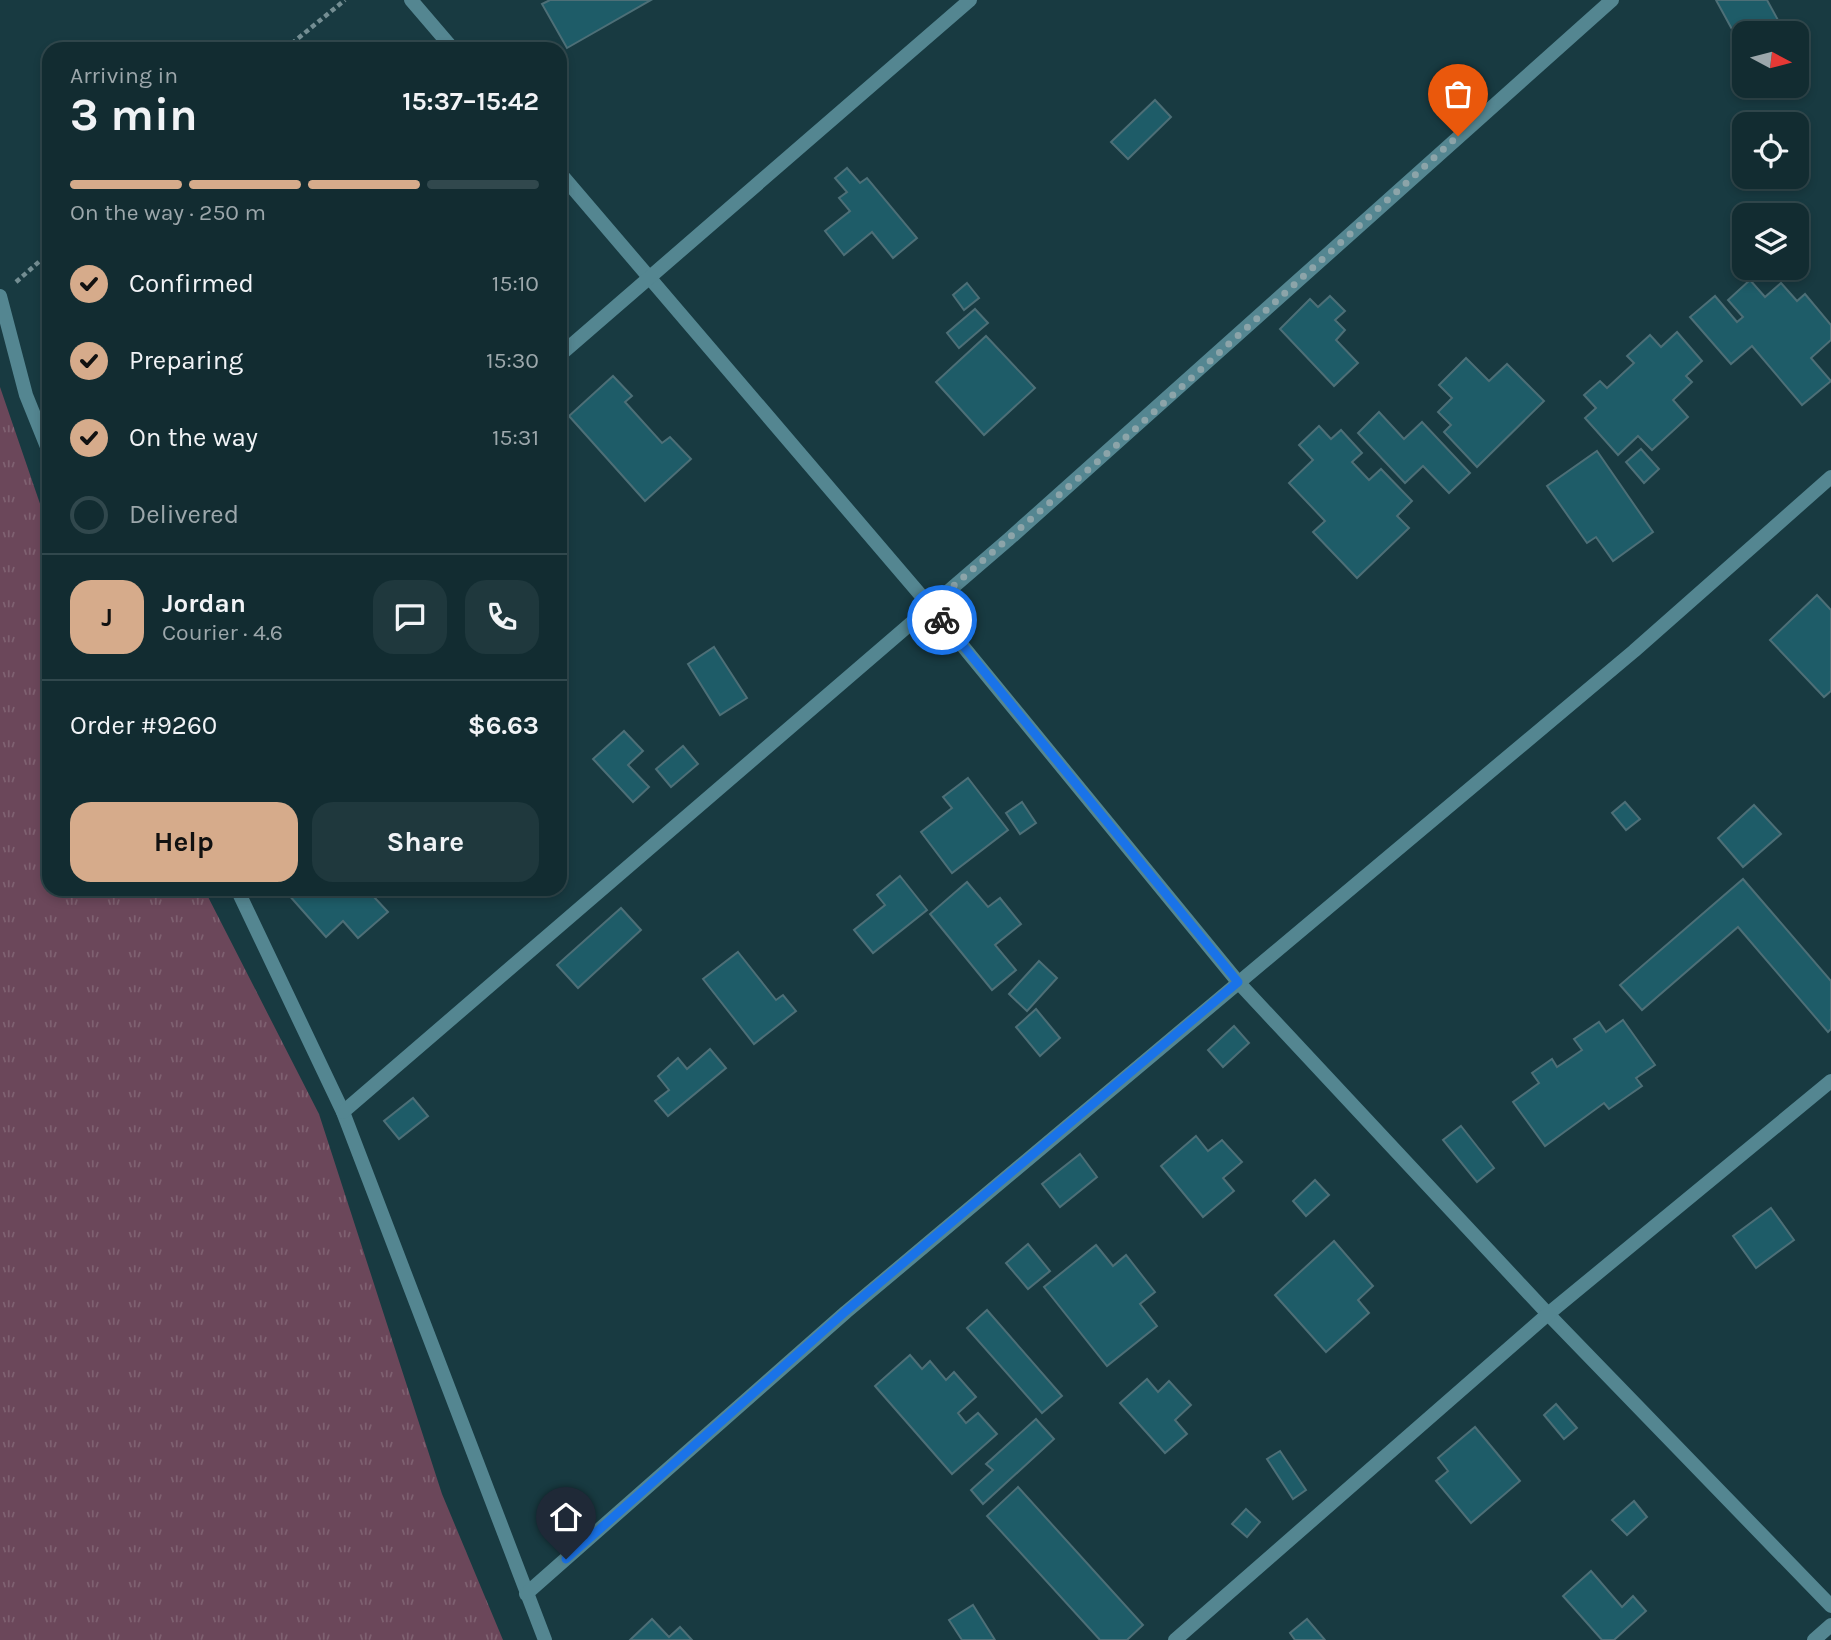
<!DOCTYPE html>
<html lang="en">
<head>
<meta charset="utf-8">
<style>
  :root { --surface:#122c31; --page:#1f383d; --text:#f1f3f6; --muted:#9ca7ab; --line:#31484d; --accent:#d6ab8b }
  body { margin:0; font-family:Karla,sans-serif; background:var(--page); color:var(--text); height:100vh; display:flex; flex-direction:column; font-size:26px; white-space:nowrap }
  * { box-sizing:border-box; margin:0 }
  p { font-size:23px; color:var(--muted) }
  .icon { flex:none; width:38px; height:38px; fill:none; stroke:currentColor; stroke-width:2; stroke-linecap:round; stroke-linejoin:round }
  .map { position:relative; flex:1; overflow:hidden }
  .side { position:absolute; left:42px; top:42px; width:525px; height:854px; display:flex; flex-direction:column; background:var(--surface); border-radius:21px; box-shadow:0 4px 10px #0003,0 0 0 2px var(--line) }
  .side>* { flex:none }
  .needle { width:46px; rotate:97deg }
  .buttons { position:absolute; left:1732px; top:21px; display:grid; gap:14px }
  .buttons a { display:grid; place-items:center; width:77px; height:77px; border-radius:14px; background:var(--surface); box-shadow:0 4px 10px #0003,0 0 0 2px var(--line); font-size:35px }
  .pin { position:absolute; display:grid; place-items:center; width:60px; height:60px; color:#fff; margin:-72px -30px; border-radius:50% 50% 50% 0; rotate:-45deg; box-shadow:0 0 7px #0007 }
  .pin .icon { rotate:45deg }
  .courier { position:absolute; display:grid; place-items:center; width:70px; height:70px; margin:-35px; border:5px solid #1a73e8; border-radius:50%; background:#fff; color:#222; box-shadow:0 2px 9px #0007 }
  .headline em { font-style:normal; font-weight:700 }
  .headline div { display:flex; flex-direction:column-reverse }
  .headline { display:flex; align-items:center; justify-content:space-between; height:119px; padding:0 28px }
  h1 { font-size:46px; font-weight:700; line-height:52px }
  .bar { display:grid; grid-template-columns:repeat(4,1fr); gap:10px 7px; align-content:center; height:84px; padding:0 28px }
  .bar i { height:9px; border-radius:5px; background:var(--line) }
  .bar .active { background:var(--accent) }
  .bar p { grid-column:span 4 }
  .line { display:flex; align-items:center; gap:18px; padding:0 28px; border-top:2px solid var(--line) }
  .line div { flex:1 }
  .round { display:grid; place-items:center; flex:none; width:74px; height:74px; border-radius:21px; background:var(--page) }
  ol { padding:0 28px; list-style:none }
  li { display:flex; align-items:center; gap:21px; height:77px }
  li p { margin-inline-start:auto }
  li .icon { padding:7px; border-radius:50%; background:var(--accent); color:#111; stroke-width:4 }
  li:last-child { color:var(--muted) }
  li i { width:38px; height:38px; border:4px solid var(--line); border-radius:50% }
  .action { display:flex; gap:14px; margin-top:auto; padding:14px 28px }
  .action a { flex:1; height:80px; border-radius:21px; background:var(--accent); color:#111; font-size:28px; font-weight:700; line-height:80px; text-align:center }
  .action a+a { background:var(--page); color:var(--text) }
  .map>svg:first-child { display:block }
  .grass { fill:url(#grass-tufts) }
  .building { fill:#1e5c68; stroke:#4d6f77; stroke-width:2 }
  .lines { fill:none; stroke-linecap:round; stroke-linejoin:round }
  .path { stroke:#748e93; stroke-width:4.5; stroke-dasharray:5 3.5; stroke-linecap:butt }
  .minor { stroke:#548691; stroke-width:14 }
  .done { stroke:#8ca4a9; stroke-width:7; stroke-dasharray:0 12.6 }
  .route { stroke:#1a73e8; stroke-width:9 }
</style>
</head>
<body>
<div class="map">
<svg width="1831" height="1640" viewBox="0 0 1831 1640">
  <defs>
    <pattern id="grass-tufts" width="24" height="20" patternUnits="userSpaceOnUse" patternTransform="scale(1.75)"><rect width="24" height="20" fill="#6b475a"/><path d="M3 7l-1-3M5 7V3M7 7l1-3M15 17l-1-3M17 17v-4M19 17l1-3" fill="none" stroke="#7f6171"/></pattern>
  </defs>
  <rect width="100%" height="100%" fill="#183a41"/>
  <polygon class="grass" points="0,387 49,530 49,889 204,889 319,1114 442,1494 503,1640 0,1640"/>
  <g class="building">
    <polygon points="550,0 651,0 567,48 542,4"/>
    <polygon points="1716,0 1767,0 1784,31 1780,33 1745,33 1745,53"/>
    <polygon points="1155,100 1171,117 1128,159 1111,142"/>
    <polygon points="847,168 860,183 867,178 917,238 893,258 872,232 844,255 825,231 850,211 839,198 847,192 835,178"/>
    <polygon points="1750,280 1765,297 1781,283 1797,301 1805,294 1831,325 1831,340 1811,358 1831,381 1802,405 1752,346 1731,364 1690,317 1715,296 1737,322 1743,317 1728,300"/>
    <polygon points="967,283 979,298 964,310 953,295"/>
    <polygon points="1330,296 1345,311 1335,320 1345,330 1336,340 1358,363 1334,386 1280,329 1310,299 1318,307"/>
    <polygon points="975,309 988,323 959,348 947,333"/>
    <polygon points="1677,332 1702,361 1686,376 1692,382 1673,400 1688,417 1652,450 1638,436 1618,455 1585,418 1596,408 1584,395 1600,381 1607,388 1634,363 1627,356 1650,335 1661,347"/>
    <polygon points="986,336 1035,388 984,435 936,382"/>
    <polygon points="1466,358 1489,381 1507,364 1544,401 1477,467 1444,432 1451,425 1438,412 1452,398 1439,385"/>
    <polygon points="613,376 632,396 625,402 662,443 670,437 691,459 645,501 569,416"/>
    <polygon points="1379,412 1404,439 1422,422 1470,473 1449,493 1423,466 1405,483 1358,433"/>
    <polygon points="1319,426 1331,439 1341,430 1362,453 1352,462 1369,480 1381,469 1412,501 1397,516 1409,528 1357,578 1313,532 1325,521 1289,483 1313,460 1299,445"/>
    <polygon points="1641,449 1659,469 1644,483 1626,462"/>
    <polygon points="1597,451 1653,532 1613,561 1596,537 1587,543 1547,486"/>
    <polygon points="1817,595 1831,610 1831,691 1824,697 1770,640"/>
    <polygon points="714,647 747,698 720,715 688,664"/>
    <polygon points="624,731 643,751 628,765 649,787 633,802 593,759"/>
    <polygon points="683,746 698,764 671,787 656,769"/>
    <polygon points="968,778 1008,830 952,873 921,832 952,808 943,797"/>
    <polygon points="1022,802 1036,823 1020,834 1006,813"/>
    <polygon points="1625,802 1640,819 1626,830 1612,813"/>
    <polygon points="1754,805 1781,834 1743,867 1718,838"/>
    <polygon points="900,876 927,910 873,953 854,930 885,905 877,895"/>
    <polygon points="1743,879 1831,981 1831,1029 1828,1032 1738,927 1642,1010 1620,985"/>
    <polygon points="967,882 988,907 1000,898 1021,924 995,945 1016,970 992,990 930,914"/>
    <polygon points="294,889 383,889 374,897 388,912 358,938 343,921 326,937 288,894"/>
    <polygon points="621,908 641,930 578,988 557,965"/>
    <polygon points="738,952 776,1000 783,995 796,1011 754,1044 703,979"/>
    <polygon points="1039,961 1057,978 1027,1011 1009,994"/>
    <polygon points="1036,1009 1060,1038 1040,1056 1016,1027"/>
    <polygon points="1623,1020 1655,1065 1636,1078 1642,1086 1609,1109 1604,1103 1545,1146 1513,1102 1539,1083 1532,1073 1552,1059 1557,1067 1582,1050 1574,1039 1599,1022 1606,1032"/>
    <polygon points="1234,1026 1249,1043 1223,1067 1208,1050"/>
    <polygon points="710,1049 726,1068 668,1116 655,1101 669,1090 658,1076 678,1058 687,1069"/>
    <polygon points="413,1098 428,1116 399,1139 384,1121"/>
    <polygon points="1461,1126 1494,1168 1477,1182 1443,1140"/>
    <polygon points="1196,1136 1208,1151 1222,1140 1242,1162 1223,1178 1234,1191 1203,1217 1161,1166"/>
    <polygon points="1080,1154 1097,1177 1060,1207 1042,1184"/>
    <polygon points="1315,1180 1329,1195 1306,1216 1293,1201"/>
    <polygon points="1771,1208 1794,1240 1756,1268 1733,1236"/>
    <polygon points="1334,1241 1373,1286 1358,1300 1369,1313 1326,1352 1275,1295"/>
    <polygon points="1028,1244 1050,1271 1028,1289 1006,1263"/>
    <polygon points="1096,1245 1113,1266 1126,1255 1155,1292 1140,1304 1157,1326 1107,1366 1044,1287"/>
    <polygon points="987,1310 1062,1396 1042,1413 967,1328"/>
    <polygon points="910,1355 922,1369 930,1361 946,1380 954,1372 976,1397 958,1413 966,1423 978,1413 997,1434 952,1474 875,1386"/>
    <polygon points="1147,1379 1158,1392 1169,1381 1191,1405 1175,1420 1187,1434 1165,1453 1120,1403"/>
    <polygon points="1556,1404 1577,1428 1564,1439 1544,1415"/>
    <polygon points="1036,1419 1054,1439 983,1504 971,1490 993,1470 986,1464"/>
    <polygon points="1475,1427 1520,1481 1471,1523 1436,1481 1448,1471 1438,1458"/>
    <polygon points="1280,1451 1306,1490 1293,1499 1267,1459"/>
    <polygon points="1018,1487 1143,1625 1127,1640 1100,1640 987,1516"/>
    <polygon points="1634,1501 1647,1517 1627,1535 1612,1520"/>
    <polygon points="1246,1509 1260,1522 1247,1537 1232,1524"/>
    <polygon points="1591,1571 1622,1607 1633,1596 1646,1611 1614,1640 1602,1640 1563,1596"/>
    <polygon points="973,1605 995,1640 962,1640 949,1620"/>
    <polygon points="652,1619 669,1637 680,1627 692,1640 630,1640"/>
    <polygon points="1307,1619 1325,1640 1295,1640 1290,1633"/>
  </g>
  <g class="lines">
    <g class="path">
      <polyline points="285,49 345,0"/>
      <polyline points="16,282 49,253"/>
    </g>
    <g class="minor">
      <polyline points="411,0 453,49"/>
      <polyline points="560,173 930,606 1238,982 1548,1314 1831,1606"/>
      <polyline points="0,296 26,395 49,452"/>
      <polyline points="560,355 970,0"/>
      <polyline points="237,889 343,1112 545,1640"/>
      <polyline points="343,1112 1009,539 1612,0"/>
      <polyline points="526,1594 846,1312 1634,651 1831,477"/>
      <polyline points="1175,1640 1548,1314 1831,1081"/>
      <polyline points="1814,1640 1831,1625"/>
    </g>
  </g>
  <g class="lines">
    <polyline class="done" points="942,620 930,606 1133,431 1458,136"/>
    <polyline class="route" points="566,1559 846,1311 1238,982 942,620"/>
  </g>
</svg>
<div class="buttons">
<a><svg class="needle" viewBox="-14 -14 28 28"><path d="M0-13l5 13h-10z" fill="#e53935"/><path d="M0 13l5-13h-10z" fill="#9ca7ab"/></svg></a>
<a><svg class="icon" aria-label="locate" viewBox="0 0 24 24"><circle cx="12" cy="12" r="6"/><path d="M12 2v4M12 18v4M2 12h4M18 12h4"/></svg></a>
<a><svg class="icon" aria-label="layers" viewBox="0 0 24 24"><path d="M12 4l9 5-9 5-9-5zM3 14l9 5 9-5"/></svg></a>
</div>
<div class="pin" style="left:1458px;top:136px;background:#ea580c"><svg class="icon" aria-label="bag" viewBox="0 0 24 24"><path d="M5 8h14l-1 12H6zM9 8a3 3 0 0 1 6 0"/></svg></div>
<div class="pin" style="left:566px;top:1559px;background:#1f2937"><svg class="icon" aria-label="home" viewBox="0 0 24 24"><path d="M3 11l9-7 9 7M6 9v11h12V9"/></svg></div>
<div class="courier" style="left:942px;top:620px"><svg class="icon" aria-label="bike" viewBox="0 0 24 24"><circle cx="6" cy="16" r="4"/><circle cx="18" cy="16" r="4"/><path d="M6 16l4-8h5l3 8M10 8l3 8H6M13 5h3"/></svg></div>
<section class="side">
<div class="headline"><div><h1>3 min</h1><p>Arriving in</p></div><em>15:37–15:42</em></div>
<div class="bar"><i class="active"></i><i class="active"></i><i class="active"></i><i></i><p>On the way · 250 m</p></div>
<ol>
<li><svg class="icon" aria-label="check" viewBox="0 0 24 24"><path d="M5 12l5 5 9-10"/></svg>Confirmed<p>15:10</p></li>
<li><svg class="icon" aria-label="check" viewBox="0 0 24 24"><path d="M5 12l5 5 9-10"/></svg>Preparing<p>15:30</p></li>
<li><svg class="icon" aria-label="check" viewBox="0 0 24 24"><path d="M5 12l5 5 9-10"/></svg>On the way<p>15:31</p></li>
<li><i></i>Delivered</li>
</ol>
<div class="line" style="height:126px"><b class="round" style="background:var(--accent);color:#111">J</b><div><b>Jordan</b><p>Courier · 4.6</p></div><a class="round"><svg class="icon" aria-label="chat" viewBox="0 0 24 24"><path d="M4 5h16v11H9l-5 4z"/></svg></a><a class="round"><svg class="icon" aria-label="phone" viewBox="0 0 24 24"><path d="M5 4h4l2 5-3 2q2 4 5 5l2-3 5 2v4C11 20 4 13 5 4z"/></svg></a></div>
<div class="line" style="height:91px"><div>Order #9260</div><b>$6.63</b></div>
<div class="action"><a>Help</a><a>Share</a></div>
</section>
</div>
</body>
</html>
